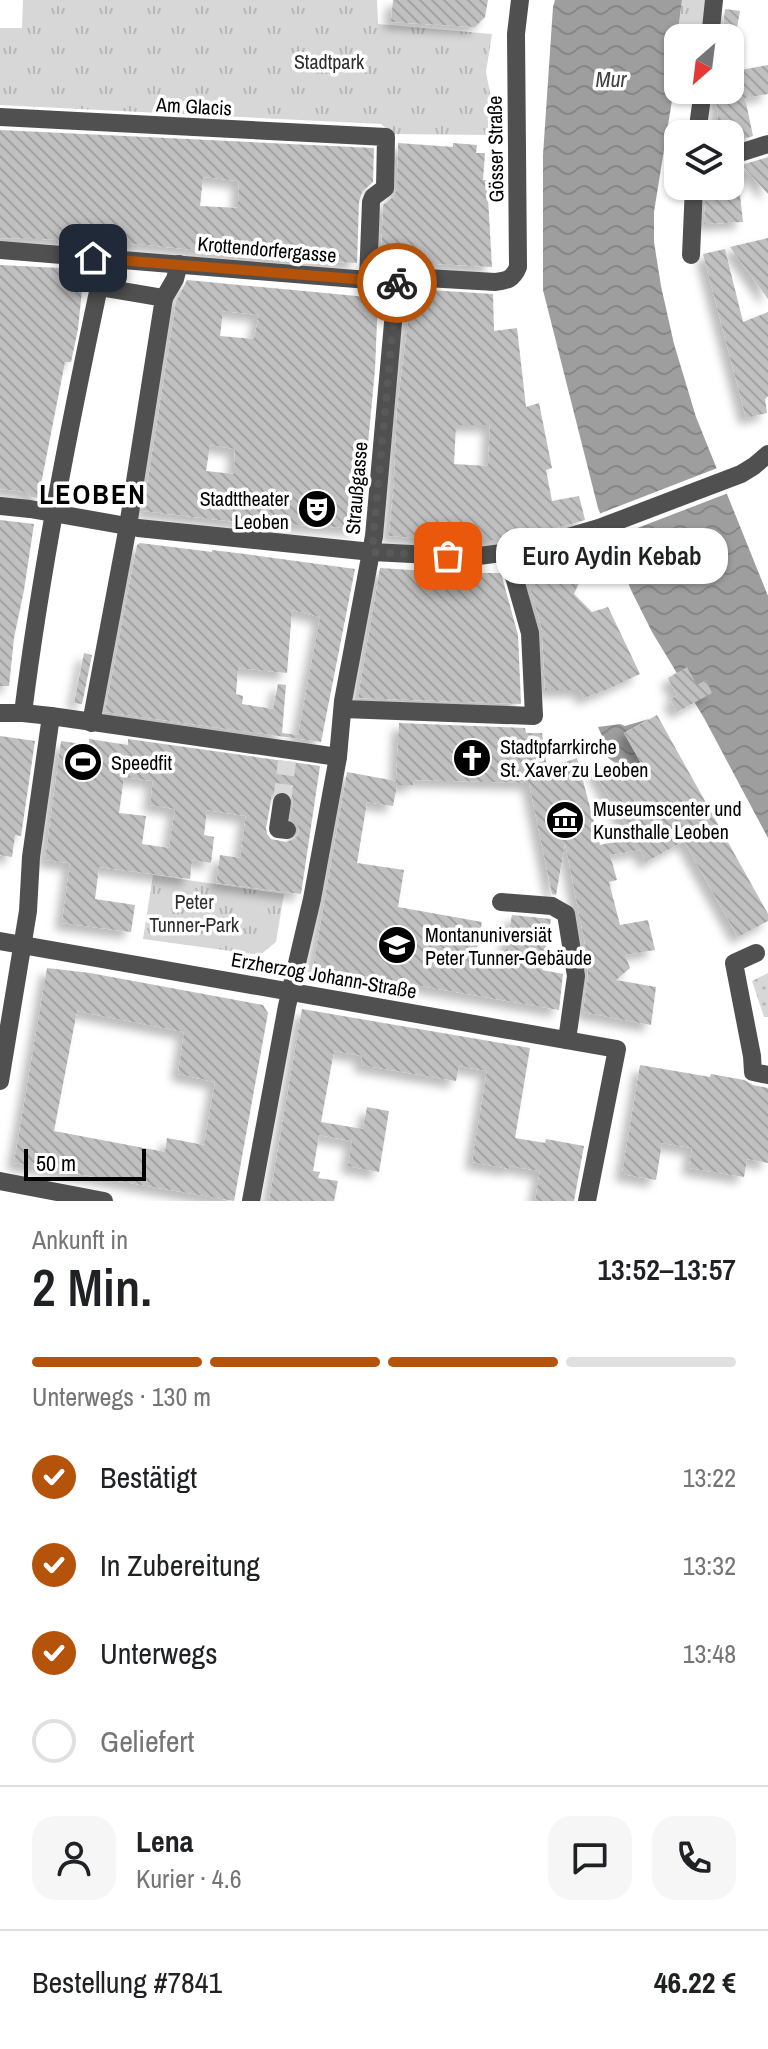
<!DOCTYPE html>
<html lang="de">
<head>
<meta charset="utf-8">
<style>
  :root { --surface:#fff; --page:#f6f6f6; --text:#202124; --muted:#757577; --line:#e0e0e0; --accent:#b45309 }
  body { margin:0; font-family:"Archivo Narrow",sans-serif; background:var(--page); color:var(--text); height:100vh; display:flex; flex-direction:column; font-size:30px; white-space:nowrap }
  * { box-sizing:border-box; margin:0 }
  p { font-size:26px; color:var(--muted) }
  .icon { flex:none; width:44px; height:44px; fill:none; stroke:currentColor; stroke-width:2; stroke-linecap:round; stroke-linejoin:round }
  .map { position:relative; height:1201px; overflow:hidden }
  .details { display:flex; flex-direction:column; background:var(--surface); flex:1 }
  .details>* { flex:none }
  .needle { width:52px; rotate:208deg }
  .fabs { position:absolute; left:664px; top:24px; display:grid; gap:16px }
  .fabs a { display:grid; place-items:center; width:80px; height:80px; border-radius:16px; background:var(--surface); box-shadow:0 2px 6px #0004; font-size:40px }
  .scale { position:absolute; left:24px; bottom:20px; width:122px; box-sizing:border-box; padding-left:8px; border:4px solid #000; border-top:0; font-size:22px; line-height:28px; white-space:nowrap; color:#000; -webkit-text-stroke:6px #fff; paint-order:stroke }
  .pin { position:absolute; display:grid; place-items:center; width:68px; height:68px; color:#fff; margin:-34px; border-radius:16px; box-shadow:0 4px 12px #0006 }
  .courier { position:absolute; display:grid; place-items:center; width:80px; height:80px; margin:-40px; border:6px solid #b45309; border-radius:50%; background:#fff; color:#222; box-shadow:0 2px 10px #0007 }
  .bubble { position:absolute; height:56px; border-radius:24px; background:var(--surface); box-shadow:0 2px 6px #0004; font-size:26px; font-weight:600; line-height:56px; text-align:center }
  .headline em { font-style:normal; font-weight:600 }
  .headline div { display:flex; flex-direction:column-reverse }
  .headline { display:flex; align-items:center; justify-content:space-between; height:136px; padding:0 32px }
  h1 { font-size:52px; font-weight:600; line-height:60px }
  .bar { display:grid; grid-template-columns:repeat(4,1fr); gap:12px 8px; align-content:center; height:96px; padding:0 32px }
  .bar i { height:10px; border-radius:6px; background:var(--line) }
  .bar .selected { background:var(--accent) }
  .bar p { grid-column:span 4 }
  .line { display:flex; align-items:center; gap:20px; padding:0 32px; border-top:2px solid var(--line) }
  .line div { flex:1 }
  .round { display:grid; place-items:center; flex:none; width:84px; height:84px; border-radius:24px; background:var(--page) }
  ol { padding:0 32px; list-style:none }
  li { display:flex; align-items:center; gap:24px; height:88px }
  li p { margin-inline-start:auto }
  li .icon { padding:8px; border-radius:50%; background:var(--accent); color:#fff; stroke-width:4 }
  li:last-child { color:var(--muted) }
  li i { width:44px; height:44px; border:4px solid var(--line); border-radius:50% }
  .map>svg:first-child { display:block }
  .grass { fill:url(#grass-dots) }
  .park { fill:url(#park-tufts) }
  .water { fill:url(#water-waves) }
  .pier { fill:#fff }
  .building { fill:url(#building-back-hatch); fill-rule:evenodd; filter:url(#shadow) }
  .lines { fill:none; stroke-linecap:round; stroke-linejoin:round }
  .minor-tunnel { stroke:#d9d9d9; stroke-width:18; stroke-dasharray:18 9; stroke-linecap:butt }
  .minor { stroke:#505050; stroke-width:18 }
  .done { stroke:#595959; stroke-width:8; stroke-dasharray:0 14.4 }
  .route { stroke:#b45309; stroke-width:10 }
  .labels { text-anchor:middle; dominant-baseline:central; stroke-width:7; stroke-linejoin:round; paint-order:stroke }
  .park-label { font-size:20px; fill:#2e2e2e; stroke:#fff }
  .street-label { font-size:20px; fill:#000; stroke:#fff }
  .poi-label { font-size:20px; fill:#000; stroke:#fff; text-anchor:start }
  .water-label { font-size:22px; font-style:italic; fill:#3f3f3f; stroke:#fff }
  .district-label { font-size:28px; font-weight:bold; letter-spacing:2px; fill:#000; stroke:#fff }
</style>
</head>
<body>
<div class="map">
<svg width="768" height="1201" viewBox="0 0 768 1201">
  <defs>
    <pattern id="grass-dots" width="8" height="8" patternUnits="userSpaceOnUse" patternTransform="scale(2)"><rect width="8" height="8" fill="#d7d7d7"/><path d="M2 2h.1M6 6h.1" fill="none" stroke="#b7b7b7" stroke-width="1.8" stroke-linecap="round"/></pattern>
    <pattern id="park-tufts" width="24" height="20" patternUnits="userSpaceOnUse" patternTransform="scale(2)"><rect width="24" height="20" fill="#d7d7d7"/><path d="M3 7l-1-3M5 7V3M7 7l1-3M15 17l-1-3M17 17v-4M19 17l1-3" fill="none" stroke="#b7b7b7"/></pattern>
    <pattern id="water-waves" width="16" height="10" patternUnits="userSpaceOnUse" patternTransform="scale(2)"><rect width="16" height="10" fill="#9e9e9e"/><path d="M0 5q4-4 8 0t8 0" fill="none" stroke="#868686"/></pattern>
    <pattern id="building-back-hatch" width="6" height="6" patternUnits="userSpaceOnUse" patternTransform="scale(2)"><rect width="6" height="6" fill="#c0c0c0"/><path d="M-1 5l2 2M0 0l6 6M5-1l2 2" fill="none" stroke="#a3a3a3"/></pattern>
    <filter id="shadow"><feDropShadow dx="-7" dy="7" stdDeviation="4" flood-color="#0004"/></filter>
  </defs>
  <rect width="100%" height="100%" fill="#fff"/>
  <polygon class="grass" points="768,973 768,1017 764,1017 752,981"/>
  <g class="park">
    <polygon points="23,0 377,0 378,24 492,34 486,72 497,129 489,135 393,134 381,124 0,105 0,28 22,28"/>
    <polygon points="682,0 709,0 706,38 678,38 678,90 688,90 673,94 677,39"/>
    <polygon points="153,875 284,894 276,942 260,955 143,939"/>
  </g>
  <g class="water">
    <polygon points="555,0 682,0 677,39 673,94 654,212 654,242 661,286 674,344 696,417 768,596 768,838 704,718 652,632 631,590 598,508 543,290 543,155 553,7"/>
    <path d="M 649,719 L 624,733 L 641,763 C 616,770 608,760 595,741 L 602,736 L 598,727 L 620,724 L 625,726 Z"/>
  </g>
  <polygon class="pier" points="720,467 731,492 606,540 596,515"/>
  <g class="building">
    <polygon points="393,0 488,0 485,17 475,27 391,22"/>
    <polygon points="725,9 740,11 735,38 722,38"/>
    <polygon points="768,65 768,94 745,98 753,136 730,143 730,134 721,134 719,129 715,90 730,90 730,72"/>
    <path d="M 0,130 L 374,148 L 373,182 L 362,192 L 359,202 L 357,263 L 276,259 L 148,245 L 42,239 L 0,238 ZM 203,177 L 239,181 L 238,208 L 200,206 Z"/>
    <polygon points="398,143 453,147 453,143 477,145 476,153 485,153 483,180 487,180 492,267 381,261 383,205 393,197 397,189"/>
    <polygon points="768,157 768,194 742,165"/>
    <polygon points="706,186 739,186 743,222 704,224"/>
    <polygon points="768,238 768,299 730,247"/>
    <polygon points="725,249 743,322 768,312 768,396 765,399 767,413 746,418 703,254"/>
    <polygon points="0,265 80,269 83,280 78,329 71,362 65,362 40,489 44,499 32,497 27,492 0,489"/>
    <path d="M 187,280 L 378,298 L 375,369 L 360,529 L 270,523 L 270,526 L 143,511 L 176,302 ZM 223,311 L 259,315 L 254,339 L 220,336 ZM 210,445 L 235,449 L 234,474 L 206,471 Z"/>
    <path d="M 412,289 L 493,294 L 494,331 L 517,328 L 526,407 L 539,403 L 552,468 L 546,470 L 552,501 L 579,496 L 585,520 L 528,536 L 523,539 L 520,545 L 515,541 L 509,540 L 441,540 L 389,536 L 394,483 L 397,410 ZM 456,425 L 490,425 L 488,466 L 454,464 Z"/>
    <polygon points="0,520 34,524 24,590 14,638 9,686 0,686"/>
    <path d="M 140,543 L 212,552 L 212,550 L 245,554 L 355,569 L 321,742 L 105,712 L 137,545 ZM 292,610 L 320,617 L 298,735 L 282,733 L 286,685 L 278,684 L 273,709 L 242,704 L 243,696 L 236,694 L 238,668 L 287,673 Z"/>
    <polygon points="576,547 585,567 575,570 579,583 574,594 592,612 608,607 640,674 606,690 584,698 580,690 545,690 542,630 525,570 517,562 521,555 527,559 534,560"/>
    <polygon points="380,568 456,573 501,573 518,635 521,704 358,698"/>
    <polygon points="84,653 92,655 82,704 74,703"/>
    <polygon points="687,667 697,685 706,680 712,693 677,712 670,699 677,696 668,678"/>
    <polygon points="657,715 768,914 768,921 738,937 684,841 646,862 640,850 610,855 617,880 609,882 620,925 648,920 655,950 625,955 630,968 616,980 656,987 651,1025 583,1012 588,977 587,954 565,843 556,895 552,894 529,783 414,780 413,785 397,785 393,806 367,802 357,863 404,870 398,907 482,922 474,964 502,969 512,915 551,919 542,970 563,974 559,1010 313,967 347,772 396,781 399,723 525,728 526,733 542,733 547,768 577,758 600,845 633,838 592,768 606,765 649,777 624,733"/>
    <polygon points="0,736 35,741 21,836 15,835 12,857 0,855"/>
    <path d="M 89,739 L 128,745 L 128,739 L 320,766 L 301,894 L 216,883 L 220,855 L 240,858 L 246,816 L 207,810 L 204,835 L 214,837 L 211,863 L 192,860 L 190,879 L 99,867 L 95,899 L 135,905 L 131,932 L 62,923 L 70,863 L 45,860 L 61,741 L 89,745 ZM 124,777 L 153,781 L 150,805 L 175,809 L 169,848 L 142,844 L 146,816 L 119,813 ZM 285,790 L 290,793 L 293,798 L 292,819 L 298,825 L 299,831 L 296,838 L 286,842 L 271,839 L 267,834 L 266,828 L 272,795 L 277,791 Z"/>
    <path d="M 47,968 L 90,973 L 263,1005 L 268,1013 L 234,1201 L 14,1163 ZM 77,1011 L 184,1032 L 178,1074 L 215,1082 L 204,1145 L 167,1138 L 165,1152 L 54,1131 Z"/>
    <polygon points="302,1009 530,1048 515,1138 545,1143 546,1139 584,1146 574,1201 535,1201 540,1171 510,1166 509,1169 472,1162 487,1071 459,1066 456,1081 361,1065 362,1056 334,1051 321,1122 363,1129 367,1107 389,1111 379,1172 348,1166 352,1141 319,1135 313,1171 320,1172 318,1178 338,1181 334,1201 269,1201"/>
    <polygon points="640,1065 710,1077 711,1074 744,1080 753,1085 768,1088 768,1163 747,1159 744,1177 689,1168 692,1148 662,1143 656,1180 622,1174"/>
  </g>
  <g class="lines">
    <polyline class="minor-tunnel" points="282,802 287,761"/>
    <g class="minor">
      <polyline points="710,38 714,0"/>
      <polyline points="0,117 386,137 385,188 373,197 371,202 368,280"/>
      <polyline points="697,134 703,90"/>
      <polyline points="730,156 768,144"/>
      <path d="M 0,250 L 368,280 L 409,277 L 495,282 C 507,281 513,279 518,267 L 516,34 L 520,0"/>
      <polyline points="691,255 694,186"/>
      <polyline points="164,298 175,279 179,264"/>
      <polyline points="0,506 30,509 138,528 372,552 471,557 510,552"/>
      <polyline points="531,548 599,528 741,474 754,466 768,454"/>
      <polyline points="343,709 534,716 530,633 513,573"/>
      <polyline points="0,713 23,713"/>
      <path d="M 51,716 L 23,713 C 41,570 69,428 99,287 L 92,269 L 93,258"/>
      <polyline points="91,723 128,526 164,298 99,287"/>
      <polyline points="338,757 343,701 374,536 397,278"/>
      <polyline points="282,802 278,829 287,830"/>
      <polyline points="501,902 552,906 566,914 576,976 567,1040"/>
      <polyline points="0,941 617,1049 587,1201"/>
      <polyline points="756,953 734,963 752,1056 753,1072 768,1075"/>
      <polyline points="0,1081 28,911 31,857 51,716 338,757 312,899 287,1006 251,1201"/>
      <polyline points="0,1181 104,1201"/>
    </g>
  </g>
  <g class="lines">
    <polyline class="done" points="397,283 372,552 448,556"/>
    <polyline class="route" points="93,258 368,280 397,278 397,283"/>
  </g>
  <defs>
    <g id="theatre-disc" transform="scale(2)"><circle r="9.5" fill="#000" stroke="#fff"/><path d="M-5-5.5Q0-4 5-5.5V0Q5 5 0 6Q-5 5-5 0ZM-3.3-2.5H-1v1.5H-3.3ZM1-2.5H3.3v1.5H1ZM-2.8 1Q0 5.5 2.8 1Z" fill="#fff"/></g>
    <g id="church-disc" transform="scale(2)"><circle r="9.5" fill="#000" stroke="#fff"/><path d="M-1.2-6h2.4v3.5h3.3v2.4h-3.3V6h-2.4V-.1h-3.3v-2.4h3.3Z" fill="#fff"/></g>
    <g id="stadium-disc" transform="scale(2)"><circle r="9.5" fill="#000" stroke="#fff"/><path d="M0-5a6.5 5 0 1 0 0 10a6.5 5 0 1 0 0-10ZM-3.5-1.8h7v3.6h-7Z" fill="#fff"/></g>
    <g id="museum-disc" transform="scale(2)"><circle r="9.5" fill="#000" stroke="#fff"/><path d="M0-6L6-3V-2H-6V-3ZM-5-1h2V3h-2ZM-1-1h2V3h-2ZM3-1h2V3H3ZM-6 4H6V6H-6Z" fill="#fff"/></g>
    <g id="university-disc" transform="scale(2)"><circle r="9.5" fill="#000" stroke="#fff"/><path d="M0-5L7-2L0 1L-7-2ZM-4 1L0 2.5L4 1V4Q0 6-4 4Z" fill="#fff"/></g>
  </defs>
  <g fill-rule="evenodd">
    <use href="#theatre-disc" x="317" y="509"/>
    <use href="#church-disc" x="472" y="758"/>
    <use href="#stadium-disc" x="83" y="762"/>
    <use href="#museum-disc" x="565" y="820"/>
    <use href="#university-disc" x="397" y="945"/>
  </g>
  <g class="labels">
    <g class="park-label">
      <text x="329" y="61">Stadtpark</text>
      <text x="194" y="901">Peter<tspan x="194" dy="23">Tunner-Park</tspan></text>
    </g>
    <g class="street-label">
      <text transform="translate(194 106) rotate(3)">Am Glacis</text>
      <text transform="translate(495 149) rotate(-91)">Gösser Straße</text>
      <text transform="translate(267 249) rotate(5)">Krottendorfergasse</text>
      <text transform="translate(356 488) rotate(-85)">Straußgasse</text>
      <text transform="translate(324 975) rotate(10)">Erzherzog Johann-Straße</text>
    </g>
    <g class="poi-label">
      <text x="289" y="498" text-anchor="end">Stadttheater<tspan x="289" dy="23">Leoben</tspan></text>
      <text x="500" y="746">Stadtpfarrkirche<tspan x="500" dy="23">St. Xaver zu Leoben</tspan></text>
      <text x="111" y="762">Speedfit</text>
      <text x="593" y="808">Museumscenter und<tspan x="593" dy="23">Kunsthalle Leoben</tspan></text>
      <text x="425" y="934">Montanuniversiät<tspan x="425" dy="23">Peter Tunner-Gebäude</tspan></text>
    </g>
    <g class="water-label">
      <text x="611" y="79">Mur</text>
    </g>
    <g class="district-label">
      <text x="93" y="494">LEOBEN</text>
    </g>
  </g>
</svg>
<div class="fabs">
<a><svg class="needle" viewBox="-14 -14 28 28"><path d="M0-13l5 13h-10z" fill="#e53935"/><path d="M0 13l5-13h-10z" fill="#757577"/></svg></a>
<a><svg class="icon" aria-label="layers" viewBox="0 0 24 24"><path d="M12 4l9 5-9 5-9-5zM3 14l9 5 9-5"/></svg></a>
</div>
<div class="scale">50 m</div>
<div class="pin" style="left:448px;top:556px;background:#ea580c"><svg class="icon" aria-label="bag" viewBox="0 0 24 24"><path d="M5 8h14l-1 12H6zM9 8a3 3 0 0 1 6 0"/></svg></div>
<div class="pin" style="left:93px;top:258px;background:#1f2937"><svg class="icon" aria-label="home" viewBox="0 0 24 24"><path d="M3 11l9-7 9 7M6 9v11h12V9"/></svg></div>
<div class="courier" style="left:397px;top:283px"><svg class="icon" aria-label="bike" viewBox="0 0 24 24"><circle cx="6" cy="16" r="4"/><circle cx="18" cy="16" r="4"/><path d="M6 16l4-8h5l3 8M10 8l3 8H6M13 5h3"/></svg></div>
<div class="bubble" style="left:496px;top:528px;width:232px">Euro Aydin Kebab</div>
</div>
<section class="details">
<div class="headline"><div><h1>2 Min.</h1><p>Ankunft in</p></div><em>13:52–13:57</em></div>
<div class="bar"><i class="selected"></i><i class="selected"></i><i class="selected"></i><i></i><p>Unterwegs · 130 m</p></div>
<ol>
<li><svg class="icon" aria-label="check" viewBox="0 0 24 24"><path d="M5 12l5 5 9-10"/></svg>Bestätigt<p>13:22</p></li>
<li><svg class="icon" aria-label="check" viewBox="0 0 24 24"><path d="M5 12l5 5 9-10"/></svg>In Zubereitung<p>13:32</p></li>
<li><svg class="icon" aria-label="check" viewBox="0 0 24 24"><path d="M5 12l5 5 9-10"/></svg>Unterwegs<p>13:48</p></li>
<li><i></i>Geliefert</li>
</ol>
<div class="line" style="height:144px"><a class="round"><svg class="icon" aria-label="person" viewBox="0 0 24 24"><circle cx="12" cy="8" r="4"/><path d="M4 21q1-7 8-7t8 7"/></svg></a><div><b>Lena</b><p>Kurier · 4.6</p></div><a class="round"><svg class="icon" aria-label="chat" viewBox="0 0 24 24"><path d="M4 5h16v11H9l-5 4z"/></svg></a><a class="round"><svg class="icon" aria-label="phone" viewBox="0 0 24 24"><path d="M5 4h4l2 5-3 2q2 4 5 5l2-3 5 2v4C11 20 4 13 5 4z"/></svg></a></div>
<div class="line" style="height:104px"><div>Bestellung #7841</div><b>46.22 €</b></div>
</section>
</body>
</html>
